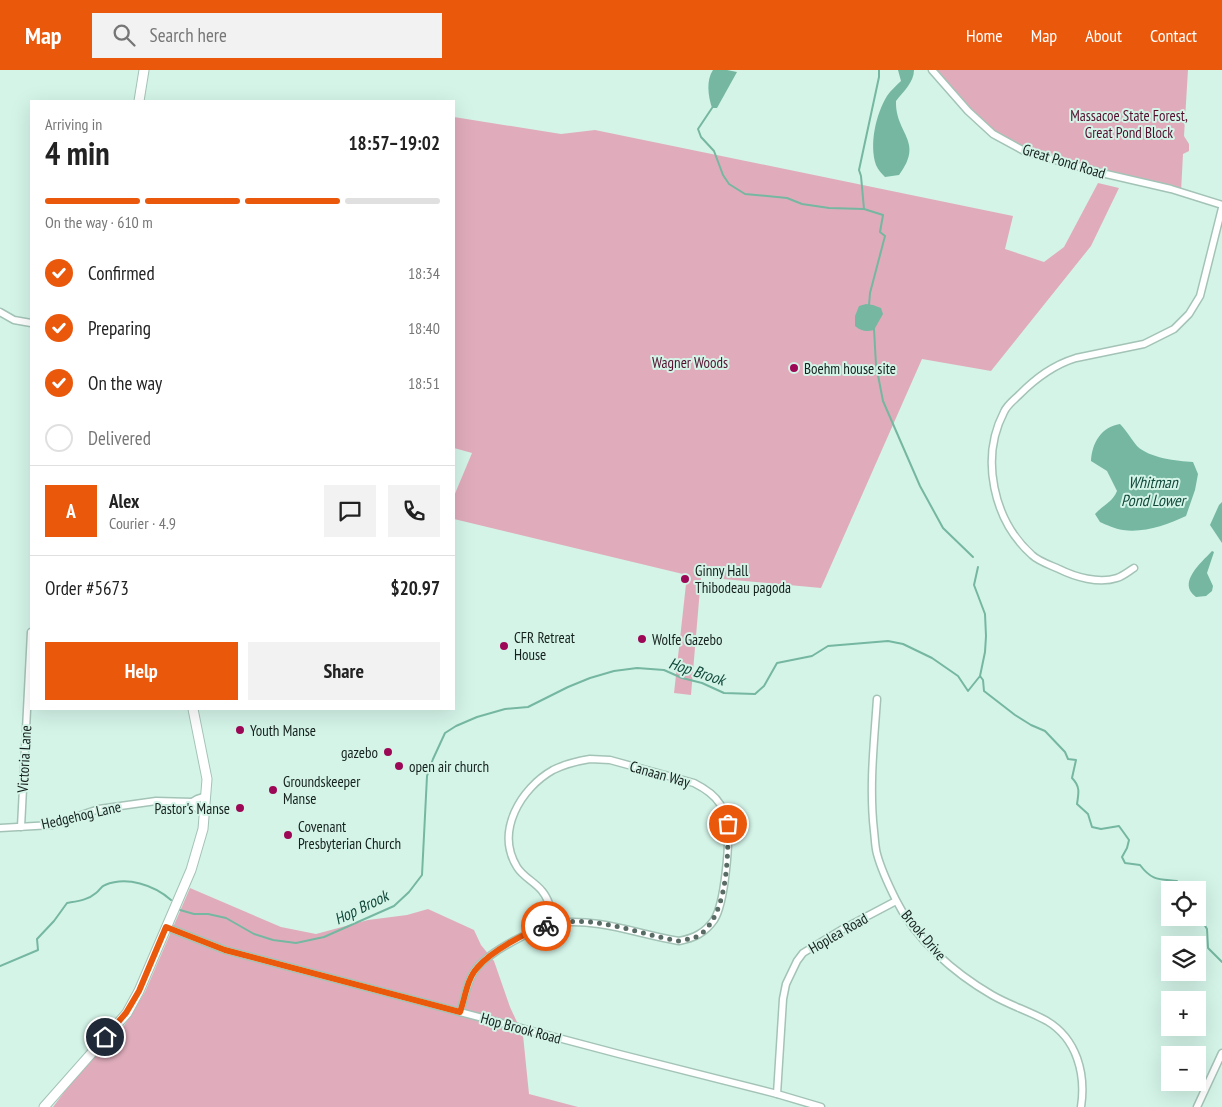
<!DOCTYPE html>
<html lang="en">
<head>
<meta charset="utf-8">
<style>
  :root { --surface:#fff; --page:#f2f2f2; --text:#222; --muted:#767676; --line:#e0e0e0; --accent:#ea580c }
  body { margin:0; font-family:"PT Sans Narrow",sans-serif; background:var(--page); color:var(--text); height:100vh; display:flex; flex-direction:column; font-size:19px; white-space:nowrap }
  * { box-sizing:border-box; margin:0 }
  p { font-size:16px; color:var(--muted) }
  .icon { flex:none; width:28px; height:28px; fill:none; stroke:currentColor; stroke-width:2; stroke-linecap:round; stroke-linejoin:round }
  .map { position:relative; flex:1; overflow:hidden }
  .drawer { position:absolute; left:30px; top:30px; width:425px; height:610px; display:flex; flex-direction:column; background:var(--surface); border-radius:0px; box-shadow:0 5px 20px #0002 }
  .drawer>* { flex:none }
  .buttons { position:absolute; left:1161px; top:811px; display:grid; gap:10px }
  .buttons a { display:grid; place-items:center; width:45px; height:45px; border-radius:0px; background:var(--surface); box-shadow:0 5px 20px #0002; font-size:25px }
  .pin { position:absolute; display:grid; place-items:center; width:42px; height:42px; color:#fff; margin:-21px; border:2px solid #fff; border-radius:50%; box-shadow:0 1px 5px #0007 }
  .courier { position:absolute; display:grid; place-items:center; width:50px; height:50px; margin:-25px; border:4px solid #ea580c; border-radius:50%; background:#fff; color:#222; box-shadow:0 1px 6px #0007 }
  .summary em { font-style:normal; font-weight:800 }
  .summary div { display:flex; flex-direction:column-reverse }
  .summary { display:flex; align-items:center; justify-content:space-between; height:85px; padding:0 15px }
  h1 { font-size:32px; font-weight:800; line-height:38px }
  .bar { display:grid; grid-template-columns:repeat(4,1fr); gap:8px 5px; align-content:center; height:60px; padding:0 15px }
  .bar i { height:6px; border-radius:4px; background:var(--line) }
  .bar .selected { background:var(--accent) }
  .bar p { grid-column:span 4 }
  .line { display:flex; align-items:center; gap:12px; padding:0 15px; border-top:1px solid var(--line) }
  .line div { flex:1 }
  .round { display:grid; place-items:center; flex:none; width:52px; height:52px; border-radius:0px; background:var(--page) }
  ol { padding:0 15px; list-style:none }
  li { display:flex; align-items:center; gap:15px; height:55px }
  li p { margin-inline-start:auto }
  li .icon { padding:5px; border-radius:50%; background:var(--accent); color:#fff; stroke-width:4 }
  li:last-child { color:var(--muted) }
  li i { width:28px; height:28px; border:2px solid var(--line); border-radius:50% }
  .button { display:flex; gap:10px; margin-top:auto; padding:10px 15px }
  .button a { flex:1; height:58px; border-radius:0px; background:var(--accent); color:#fff; font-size:20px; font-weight:800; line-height:58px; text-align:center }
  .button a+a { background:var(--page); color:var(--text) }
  header { display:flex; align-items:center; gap:30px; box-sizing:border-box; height:70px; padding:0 25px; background:var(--accent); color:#fff }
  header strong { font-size:24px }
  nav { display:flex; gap:28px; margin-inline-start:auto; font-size:18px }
  .search { width:350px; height:45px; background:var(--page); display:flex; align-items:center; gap:12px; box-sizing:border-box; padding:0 18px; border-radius:0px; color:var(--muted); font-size:19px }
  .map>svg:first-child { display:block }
  .green { fill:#e0acbc }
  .water { fill:#75b7a1 }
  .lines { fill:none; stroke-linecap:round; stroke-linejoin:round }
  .stream { stroke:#75b7a1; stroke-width:2 }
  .minor-casing { stroke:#a4c3b7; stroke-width:9 }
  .tertiary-casing { stroke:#a4c3b7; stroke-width:11 }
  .minor { stroke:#fff; stroke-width:6 }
  .tertiary { stroke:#fff; stroke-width:9 }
  .done { stroke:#586b64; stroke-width:5; stroke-dasharray:0 9 }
  .route { stroke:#ea580c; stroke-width:6 }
  .poi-dot { fill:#9c0856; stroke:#d4f4e8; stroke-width:2 }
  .labels { text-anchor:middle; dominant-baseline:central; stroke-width:4; stroke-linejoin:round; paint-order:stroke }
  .park-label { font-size:15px; fill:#55102f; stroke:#d4f4e8 }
  .street-label { font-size:15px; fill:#15211d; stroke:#d4f4e8 }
  .poi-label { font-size:15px; fill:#15211d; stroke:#d4f4e8; text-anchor:start }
  .water-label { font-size:16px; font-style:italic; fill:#11493a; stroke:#d4f4e8 }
</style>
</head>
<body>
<header>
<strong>Map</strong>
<div class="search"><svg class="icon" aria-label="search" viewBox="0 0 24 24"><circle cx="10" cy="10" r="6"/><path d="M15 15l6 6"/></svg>Search here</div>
<nav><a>Home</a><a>Map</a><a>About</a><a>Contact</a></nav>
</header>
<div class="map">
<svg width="1222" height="1037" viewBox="0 0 1222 1037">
  <rect width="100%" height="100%" fill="#d4f4e8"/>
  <g class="green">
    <polygon points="932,0 1188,0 1184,66 1189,74 1189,81 1183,84 1181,122 1026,82 993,64"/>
    <polygon points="454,47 561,64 595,60 1013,146 1005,179 1044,192 1064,177 1098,113 1119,118 1091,176 991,301 922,289 821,518 701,507 691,625 674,623 687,505 454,449 454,426 472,383 454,378"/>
    <polygon points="190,818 281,857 316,864 368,850 407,845 428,839 474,860 481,875 494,891 510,937 523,965 529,1024 578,1037 53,1037 80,1001 124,956 145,922"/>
  </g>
  <g class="water">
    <path d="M 713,0 L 727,0 L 737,2 L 717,38 L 712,38 C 708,26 706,10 713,0 Z"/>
    <path d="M 898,0 L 914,0 C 914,12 903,22 896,31 C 895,64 925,71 899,105 L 885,107 C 882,104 878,100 876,95 C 869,74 876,44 887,26 C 891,20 896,16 901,11 Z"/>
    <path d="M 866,234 L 873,235 L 881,238 L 883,244 L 874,260 C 866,262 861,261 855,256 L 855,246 L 859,236 Z"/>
    <path d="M 1120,354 C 1127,361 1131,369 1137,376 C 1149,388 1177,391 1193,392 L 1198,404 L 1195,420 L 1186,446 C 1167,455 1144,463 1123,460 C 1115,459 1107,455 1100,452 L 1095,444 C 1104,434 1112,433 1117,421 L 1107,401 L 1091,391 C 1092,373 1101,357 1120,354 Z"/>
    <polygon points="1222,432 1222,473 1210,455 1219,435"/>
    <path d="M 1212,481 L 1214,482 L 1207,503 L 1213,516 L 1212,521 L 1206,526 L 1196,527 C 1177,513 1200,494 1212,481 Z"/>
  </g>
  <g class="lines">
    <g class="stream">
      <polyline points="712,38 698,59 701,67 714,81 723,105 729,114 745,124 787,128 802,134 829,138 864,139 883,145 880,162 885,166 870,223 869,235"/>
      <polyline points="864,139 861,106 859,100 879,7 879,0"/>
      <polyline points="874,259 876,295 883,331 920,416 943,458 973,487"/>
      <polyline points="978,497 974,515 985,544 986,566 985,582 980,606"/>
      <path d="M 180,840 L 194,844 L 208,844 L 226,848 L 254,864 L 273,870 L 296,873 L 324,867 L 394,836 L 409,822 L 422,805 L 427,706 L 433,689 L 445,663 L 456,656 L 477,647 L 505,639 L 528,637 L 568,617 L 590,608 L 614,601 L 637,598 L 664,600 L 682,608 L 702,613 L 724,623 L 755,624 L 764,616 L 777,593 L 812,586 L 828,576 L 888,571 L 903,574 L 932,588 L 958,606 L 968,621 L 980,606 L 983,610 L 984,621 L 1015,645 L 1031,655 L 1045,661 L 1065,682 L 1068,689 L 1076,690 L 1072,708 C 1080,716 1079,722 1077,734 L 1088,744 L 1092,757 L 1101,759 L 1119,756 L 1129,770 L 1127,778 L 1122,787 L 1125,793 L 1140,795 C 1152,811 1159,809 1177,811 L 1183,820"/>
      <polyline points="1198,844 1207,859 1208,878 1222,892"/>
      <path d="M 0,896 L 38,880 L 37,869 L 54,851 L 67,833 C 78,831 88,830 96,823 C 100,820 101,816 105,815 C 127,806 154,815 171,830"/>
    </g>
    <g class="minor-casing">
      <g id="minor">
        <polyline points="932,0 968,41 993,64 1026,82 1106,104 1171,119 1222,135"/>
        <polyline points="0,242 14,250 31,253"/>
        <path d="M 1134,498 C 1129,501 1123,506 1117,508 C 1099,514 1075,507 1059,499 C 1050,495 1038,491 1032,485 C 993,450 980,388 1004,342 C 1007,335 1014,330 1019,325 C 1036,308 1053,295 1076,288 L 1144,274 L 1174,259 L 1189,244 L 1200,226 L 1222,138"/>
        <path d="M 877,629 C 874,673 869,717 874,761 C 875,769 875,777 877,784 C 881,799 889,816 896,830 C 915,869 954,903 992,925 C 1009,935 1029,941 1047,951 C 1077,969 1086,1004 1081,1037"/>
        <path d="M 590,689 L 610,690 L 694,713 C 704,718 714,724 720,734 C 724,740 727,748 728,756 C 729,776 725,833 714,850 C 705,863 694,868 679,871 C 636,864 601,848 555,853 C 552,842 549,829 542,821 C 535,812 523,807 517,797 C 495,761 521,718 553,700 C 565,694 578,691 590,689 Z"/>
        <polyline points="192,732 195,737 205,743"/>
        <polyline points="21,757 31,562"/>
        <polyline points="0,758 52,755 99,739 156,731 192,732 197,729 206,726"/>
        <polyline points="166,857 225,880 619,984 777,1024 821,1037"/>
        <path d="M 460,942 C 465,928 467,910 476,899 C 491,880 532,860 555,853"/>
        <polyline points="777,1024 783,929 786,914 797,891 803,883 841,860 896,831"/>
        <polyline points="1197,1037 1222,983"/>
      </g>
    </g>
    <g class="tertiary-casing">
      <g id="tertiary">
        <polyline points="139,31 144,0"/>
        <polyline points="44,1037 127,943 139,921 191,800 203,759 207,709 193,639"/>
      </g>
    </g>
    <use href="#minor" class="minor"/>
    <use href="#tertiary" class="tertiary"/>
  </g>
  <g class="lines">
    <path class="done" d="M 546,856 C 590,842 636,864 679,871 C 687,869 695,869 701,864 C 728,842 728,786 728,754"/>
    <path class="route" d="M 105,967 L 126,943 L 139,921 L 166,857 L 225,880 L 460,942 C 465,928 467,909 477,898 C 490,882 526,862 546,856"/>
  </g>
  <g class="poi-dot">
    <circle cx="794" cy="298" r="5"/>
    <circle cx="685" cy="509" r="5"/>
    <circle cx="642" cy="569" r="5"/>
    <circle cx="504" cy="576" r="5"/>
    <circle cx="240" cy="660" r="5"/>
    <circle cx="388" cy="682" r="5"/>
    <circle cx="399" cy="696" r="5"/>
    <circle cx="273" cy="720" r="5"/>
    <circle cx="240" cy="738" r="5"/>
    <circle cx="288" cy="765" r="5"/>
  </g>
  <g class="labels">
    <g class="park-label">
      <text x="1129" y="45">Massacoe State Forest,<tspan x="1129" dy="17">Great Pond Block</tspan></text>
      <text x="690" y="292">Wagner Woods</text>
    </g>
    <g class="street-label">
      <text transform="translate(1064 91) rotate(17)">Great Pond Road</text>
      <text transform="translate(24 689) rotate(-87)">Victoria Lane</text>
      <text transform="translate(660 704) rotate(16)">Canaan Way</text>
      <text transform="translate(81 745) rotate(-13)">Hedgehog Lane</text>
      <text transform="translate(838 863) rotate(-30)">Hoplea Road</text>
      <text transform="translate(924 865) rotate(50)">Brook Drive</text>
      <text transform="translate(521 958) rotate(15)">Hop Brook Road</text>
    </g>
    <g class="poi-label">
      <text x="804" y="298">Boehm house site</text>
      <text x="695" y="500">Ginny Hall<tspan x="695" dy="17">Thibodeau pagoda</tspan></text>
      <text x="514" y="567">CFR Retreat<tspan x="514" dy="17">House</tspan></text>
      <text x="652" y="569">Wolfe Gazebo</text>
      <text x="250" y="660">Youth Manse</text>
      <text x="378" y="682" text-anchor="end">gazebo</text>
      <text x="409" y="696">open air church</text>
      <text x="283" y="711">Groundskeeper<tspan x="283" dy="17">Manse</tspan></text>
      <text x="230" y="738" text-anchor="end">Pastor's Manse</text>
      <text x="298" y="756">Covenant<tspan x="298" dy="17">Presbyterian Church</tspan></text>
    </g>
    <g class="water-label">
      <text x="1153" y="412">Whitman<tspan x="1153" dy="18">Pond Lower</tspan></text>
      <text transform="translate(697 601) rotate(18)">Hop Brook</text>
      <text transform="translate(361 837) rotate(-26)">Hop Brook</text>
    </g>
  </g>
</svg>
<div class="buttons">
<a><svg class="icon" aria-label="locate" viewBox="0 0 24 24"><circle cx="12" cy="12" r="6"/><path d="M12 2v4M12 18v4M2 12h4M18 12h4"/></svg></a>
<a><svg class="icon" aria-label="layers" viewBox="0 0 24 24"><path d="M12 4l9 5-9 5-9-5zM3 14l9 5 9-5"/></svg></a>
<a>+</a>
<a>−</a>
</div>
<div class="pin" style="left:728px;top:754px;background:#ea580c"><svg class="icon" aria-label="bag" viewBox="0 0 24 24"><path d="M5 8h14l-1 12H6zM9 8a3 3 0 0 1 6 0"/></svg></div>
<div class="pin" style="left:105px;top:967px;background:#1f2937"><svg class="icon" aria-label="home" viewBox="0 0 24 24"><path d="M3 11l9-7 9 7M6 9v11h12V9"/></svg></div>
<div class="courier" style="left:546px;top:856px"><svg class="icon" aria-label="bike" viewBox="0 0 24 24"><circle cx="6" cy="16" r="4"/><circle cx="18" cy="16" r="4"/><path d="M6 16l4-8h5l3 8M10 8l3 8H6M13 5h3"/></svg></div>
<section class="drawer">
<div class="summary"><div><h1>4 min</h1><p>Arriving in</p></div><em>18:57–19:02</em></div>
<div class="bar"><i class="selected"></i><i class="selected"></i><i class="selected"></i><i></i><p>On the way · 610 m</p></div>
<ol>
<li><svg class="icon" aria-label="check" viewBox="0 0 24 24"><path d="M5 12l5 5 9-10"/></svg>Confirmed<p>18:34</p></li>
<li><svg class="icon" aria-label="check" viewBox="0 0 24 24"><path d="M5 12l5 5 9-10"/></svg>Preparing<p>18:40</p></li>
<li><svg class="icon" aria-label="check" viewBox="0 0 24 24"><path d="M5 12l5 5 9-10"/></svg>On the way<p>18:51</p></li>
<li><i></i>Delivered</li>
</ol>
<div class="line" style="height:90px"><b class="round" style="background:var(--accent);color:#fff">A</b><div><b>Alex</b><p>Courier · 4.9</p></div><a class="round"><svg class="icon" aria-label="chat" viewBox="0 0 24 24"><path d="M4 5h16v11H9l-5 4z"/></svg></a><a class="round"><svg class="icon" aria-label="phone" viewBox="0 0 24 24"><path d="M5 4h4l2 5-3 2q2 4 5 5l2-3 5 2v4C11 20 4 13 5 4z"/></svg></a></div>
<div class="line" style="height:65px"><div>Order #5673</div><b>$20.97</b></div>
<div class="button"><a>Help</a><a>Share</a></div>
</section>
</div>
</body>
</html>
